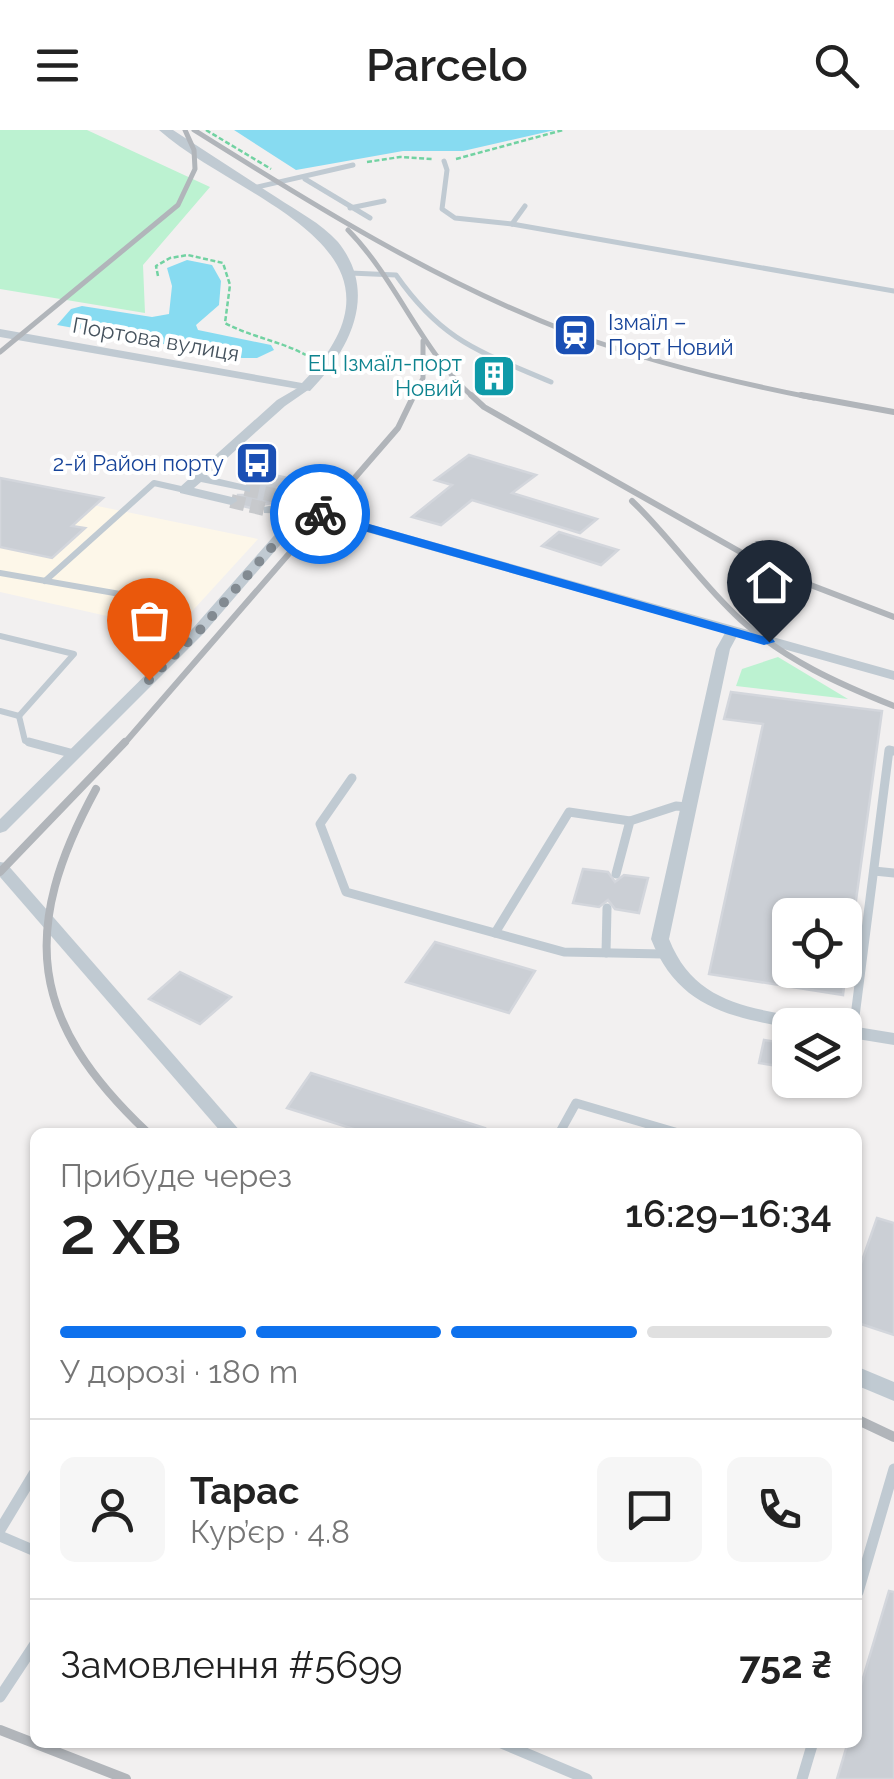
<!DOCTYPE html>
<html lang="uk">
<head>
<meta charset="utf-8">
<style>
  :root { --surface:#fff; --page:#f6f6f6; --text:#222; --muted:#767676; --line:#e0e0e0; --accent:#0e71ed }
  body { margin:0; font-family:Raleway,sans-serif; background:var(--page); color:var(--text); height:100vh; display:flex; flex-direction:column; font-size:38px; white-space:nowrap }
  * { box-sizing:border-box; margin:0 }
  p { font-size:32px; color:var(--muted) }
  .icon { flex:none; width:55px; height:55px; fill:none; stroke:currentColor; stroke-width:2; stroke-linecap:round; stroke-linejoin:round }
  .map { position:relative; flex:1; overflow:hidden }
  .sheet { position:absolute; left:30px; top:998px; width:832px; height:620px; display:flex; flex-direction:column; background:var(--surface); border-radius:15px; box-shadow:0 2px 8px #0004 }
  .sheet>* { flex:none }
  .buttons { position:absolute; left:772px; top:768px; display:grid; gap:20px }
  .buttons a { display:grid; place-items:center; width:90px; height:90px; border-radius:15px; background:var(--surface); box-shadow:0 2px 8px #0004; font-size:50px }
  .pin { position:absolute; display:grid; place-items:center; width:85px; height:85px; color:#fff; margin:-102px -42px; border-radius:50% 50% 50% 0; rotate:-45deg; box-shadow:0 0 10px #0007 }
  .pin .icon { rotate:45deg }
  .courier { position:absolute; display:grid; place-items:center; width:100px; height:100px; margin:-50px; border:8px solid #0e71ed; border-radius:50%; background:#fff; color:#222; box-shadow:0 2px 12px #0007 }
  .summary em { font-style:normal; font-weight:600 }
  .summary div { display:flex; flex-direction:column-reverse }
  .summary { display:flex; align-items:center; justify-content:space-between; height:170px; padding:0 30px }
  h1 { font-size:65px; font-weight:600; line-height:75px }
  .bar { display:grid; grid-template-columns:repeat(4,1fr); gap:15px 10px; align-content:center; height:120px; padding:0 30px }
  .bar i { height:12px; border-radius:8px; background:var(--line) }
  .bar .on { background:var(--accent) }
  .bar p { grid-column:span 4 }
  .line { display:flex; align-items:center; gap:25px; padding:0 30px; border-top:2px solid var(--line) }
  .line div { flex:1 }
  .round { display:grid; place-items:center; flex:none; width:105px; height:105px; border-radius:15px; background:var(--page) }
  header { display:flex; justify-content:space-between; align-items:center; height:130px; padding:0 30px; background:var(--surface); font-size:45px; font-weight:600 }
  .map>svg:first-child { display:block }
  .commercial { fill:#fdf7e9 }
  .green { fill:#bcf2d1 }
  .water { fill:#87dbf1 }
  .building { fill:#cbcfd5; stroke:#d3d6dc; stroke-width:2.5 }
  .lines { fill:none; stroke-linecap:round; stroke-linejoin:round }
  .minor-tunnel { stroke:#c7c9cc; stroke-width:14; stroke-dasharray:14 6; stroke-linecap:butt }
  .path { stroke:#72d2a2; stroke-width:2.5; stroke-dasharray:5 2.5; stroke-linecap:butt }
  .service-far3 { stroke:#c0cad2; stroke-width:5 }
  .service-far2 { stroke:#c0cad2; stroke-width:6 }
  .service-far1 { stroke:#c0cad2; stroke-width:9 }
  .service { stroke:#c0cad2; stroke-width:11 }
  .minor { fill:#c0cad2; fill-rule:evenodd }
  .tertiary { fill:#c0cad2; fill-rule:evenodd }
  .rail-far3 { stroke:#b1b5ba; stroke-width:5 }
  .rail-far2 { stroke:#b1b5ba; stroke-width:6 }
  .rail-far1 { stroke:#b1b5ba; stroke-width:8 }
  .rail { stroke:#b1b5ba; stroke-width:10 }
  .route { fill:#0e71ed }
  .done { stroke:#828a91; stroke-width:10; stroke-dasharray:0 18 }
  .labels { text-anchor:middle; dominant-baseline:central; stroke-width:8; stroke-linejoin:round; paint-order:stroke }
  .far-transit-label { font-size:22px; fill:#164399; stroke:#fff; text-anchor:start }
  .far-street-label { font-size:22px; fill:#46535e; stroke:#fff }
  .far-culture-label { font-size:22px; fill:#0d838f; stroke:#fff; text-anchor:end }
</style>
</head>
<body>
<header><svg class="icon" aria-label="menu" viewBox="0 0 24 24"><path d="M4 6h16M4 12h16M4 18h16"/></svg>Parcelo<svg class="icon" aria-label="search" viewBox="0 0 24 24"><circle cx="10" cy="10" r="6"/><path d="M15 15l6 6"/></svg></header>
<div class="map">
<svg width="894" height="1649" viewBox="0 0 894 1649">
  <rect width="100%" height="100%" fill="#f2f0f0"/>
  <polygon class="commercial" points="0,356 258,409 174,501 0,462"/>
  <g class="green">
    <polygon points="0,0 87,0 210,57 143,135 145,183 0,159"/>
    <polygon points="778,527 848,569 736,556 742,539"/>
  </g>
  <g class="water">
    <polygon points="234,0 555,0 463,21 403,21 296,40"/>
    <polygon points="187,130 212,135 221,151 219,175 196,195 198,200 271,215 274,220 257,228 242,228 57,195 71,179 82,176 152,187 169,184 172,156 167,138"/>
  </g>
  <g class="building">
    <polygon points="469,325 536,345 512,363 597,389 580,403 472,370 441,395 412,387 452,355 435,350"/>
    <polygon points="264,343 288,348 277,358 290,361 277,372 261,375 260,380 238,375 238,365 252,365 252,353"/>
    <polygon points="0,348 103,368 72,396 85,398 52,428 0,417"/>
    <polygon points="559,402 618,420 601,435 542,416"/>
    <polygon points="731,562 882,581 854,785 790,785 790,840 846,840 843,865 709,844 763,594 724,589"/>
    <polygon points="583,739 608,742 615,752 624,745 648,748 639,783 615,779 608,770 599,777 573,773"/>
    <polygon points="435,812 535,841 509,883 406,852"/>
    <polygon points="180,842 231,867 200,894 149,869"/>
    <polygon points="764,910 790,914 790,938 759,933"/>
    <polygon points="311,943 485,998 484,1002 363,1002 287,978"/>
    <polygon points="877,1088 894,1093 894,1205 858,1193 858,1142"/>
    <polygon points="889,1461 894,1462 894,1649 837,1649 848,1612 858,1612 858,1565"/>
  </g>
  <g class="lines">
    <g class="minor-tunnel">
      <polyline points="245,359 283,367"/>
      <polyline points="231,371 269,380"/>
    </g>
    <g class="path">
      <polyline points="206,0 271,39"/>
      <polyline points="456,29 563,0"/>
      <polyline points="367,32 400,27 432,29"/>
      <path d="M 158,146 L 156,136 L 170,128 L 188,125 L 223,133 L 230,155 L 225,193 C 251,207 280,211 306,225"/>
    </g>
    <g class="service-far3">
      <polyline points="444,31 447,40 442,79 455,88 512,94 894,161"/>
      <polyline points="305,49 370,88"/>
      <polyline points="253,58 353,35"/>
      <polyline points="350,78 384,71"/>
      <polyline points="512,94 525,76"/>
      <path d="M 350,143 L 396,145 C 443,212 479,221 551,252"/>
    </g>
    <g class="service-far2">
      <polyline points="0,443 120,464"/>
      <polyline points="45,451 154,353 185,360"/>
      <polyline points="0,506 74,524 19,586"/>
      <polyline points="0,581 19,586"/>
      <polyline points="19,586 25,611 38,615"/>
    </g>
    <g class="service-far1">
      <polyline points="29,612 74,624"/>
      <polyline points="352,648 320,694 346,762 564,822 663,824"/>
      <polyline points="874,741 894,743"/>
      <polyline points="616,744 630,691 676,676 687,677"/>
      <polyline points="495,803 569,682 630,691"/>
      <polyline points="606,823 607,778"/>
      <polyline points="853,902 889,620 894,621"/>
      <polyline points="560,1002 576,973 675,1002"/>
    </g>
    <g class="service">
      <polyline points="0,1400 35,1342"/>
      <polyline points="0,1406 35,1421"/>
      <polyline points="858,1462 894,1339"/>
      <polyline points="0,1567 35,1514"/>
      <polyline points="499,1612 587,1649"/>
      <polyline points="802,1649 813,1612"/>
    </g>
    <g class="minor">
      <polygon points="301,256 311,258 285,276 207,346 250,356 250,362 201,352 194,358 236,368 237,371 231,375 180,363 180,357 277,270"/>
      <path d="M 269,376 L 308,377 L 894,541 L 894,550 L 737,506 L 730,519 L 669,809 C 690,862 729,874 782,884 C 795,886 810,886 819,895 L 790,895 L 790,898 C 725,886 677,875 651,809 L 716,519 L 725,503 L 306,385 L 204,503 L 6,701 L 0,703 L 0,689 L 194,497 L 293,384 L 264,383 L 264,377 Z"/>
      <polygon points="0,732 6,733 241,1002 221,1002 0,747"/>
      <polygon points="844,895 845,895 894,903 894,915 845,907"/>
      <polygon points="858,1237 894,1252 894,1271 858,1256"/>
    </g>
    <path class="tertiary" d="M 159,0 L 173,0 C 207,22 242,45 276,67 C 297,81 321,93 338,112 C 379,163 350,220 310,261 L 0,207 L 0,199 L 302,253 C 434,118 237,70 159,0 Z"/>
    <g class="rail-far3">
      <path d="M 194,0 C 315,76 437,152 571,203 C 650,232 732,252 814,268"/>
      <path d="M 348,100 C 397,150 421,221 474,268"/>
      <polyline points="0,222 178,75 195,39 194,20 185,0"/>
      <polyline points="413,268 423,248 423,211"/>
    </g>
    <g class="rail-far2">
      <polyline points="471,265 484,277 774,441 894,487"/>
      <polyline points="801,265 894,282"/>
      <path d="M 632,371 C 671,408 701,454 741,490 C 785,530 839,554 894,576"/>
      <polyline points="123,615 398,298 414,265"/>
    </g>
    <g class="rail-far1">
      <path d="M 96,659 C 19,800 29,891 147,1002"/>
      <polyline points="0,742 125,612"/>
    </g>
    <g class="rail">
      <polyline points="858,1290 894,1307"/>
      <polyline points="0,1600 126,1649"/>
    </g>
  </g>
  <polygon class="route" points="320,380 773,509 775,512 764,515 315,387"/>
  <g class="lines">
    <polyline class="done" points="149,550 200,500 304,380 320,384"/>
  </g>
  <defs>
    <g id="station-square" transform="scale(2.25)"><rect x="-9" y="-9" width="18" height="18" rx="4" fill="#1a4fb4" stroke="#fff"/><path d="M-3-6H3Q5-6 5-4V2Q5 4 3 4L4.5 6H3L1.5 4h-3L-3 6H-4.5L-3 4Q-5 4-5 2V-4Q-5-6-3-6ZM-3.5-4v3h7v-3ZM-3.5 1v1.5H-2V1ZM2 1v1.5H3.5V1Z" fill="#fff"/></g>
    <g id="building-square" transform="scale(2.25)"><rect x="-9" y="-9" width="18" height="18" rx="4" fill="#0f9aa8" stroke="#fff"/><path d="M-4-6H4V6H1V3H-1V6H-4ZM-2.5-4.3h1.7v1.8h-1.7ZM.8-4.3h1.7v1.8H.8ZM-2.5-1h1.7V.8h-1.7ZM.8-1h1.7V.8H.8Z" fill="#fff"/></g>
    <g id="bus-square" transform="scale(2.25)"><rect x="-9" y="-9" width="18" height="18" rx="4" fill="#1a4fb4" stroke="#fff"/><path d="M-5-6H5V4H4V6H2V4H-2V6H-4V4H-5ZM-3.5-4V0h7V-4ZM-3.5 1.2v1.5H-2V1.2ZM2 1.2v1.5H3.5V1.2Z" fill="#fff"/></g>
  </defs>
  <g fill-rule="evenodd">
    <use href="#station-square" x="575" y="205"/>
    <use href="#building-square" x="494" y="246"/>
    <use href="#bus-square" x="257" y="333"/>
  </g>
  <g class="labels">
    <g class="far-transit-label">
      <text x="608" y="192">Ізмаїл –<tspan x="608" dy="25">Порт Новий</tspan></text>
      <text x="224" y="333" text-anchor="end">2-й Район порту</text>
    </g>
    <g class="far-street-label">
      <text transform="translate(156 209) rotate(10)">Портова вулиця</text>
    </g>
    <g class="far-culture-label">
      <text x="462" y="233">ЕЦ Ізмаїл-порт<tspan x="462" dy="25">Новий</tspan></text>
    </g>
  </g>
</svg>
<div class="buttons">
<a><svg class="icon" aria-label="locate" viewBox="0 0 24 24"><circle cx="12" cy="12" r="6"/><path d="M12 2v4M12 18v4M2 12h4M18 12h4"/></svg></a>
<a><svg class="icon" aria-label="layers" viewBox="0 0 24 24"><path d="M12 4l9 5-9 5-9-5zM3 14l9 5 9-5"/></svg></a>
</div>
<div class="pin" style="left:149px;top:550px;background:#ea580c"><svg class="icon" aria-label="bag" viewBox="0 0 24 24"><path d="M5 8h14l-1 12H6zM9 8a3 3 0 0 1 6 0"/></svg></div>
<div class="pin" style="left:769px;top:512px;background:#1f2937"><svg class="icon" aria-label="home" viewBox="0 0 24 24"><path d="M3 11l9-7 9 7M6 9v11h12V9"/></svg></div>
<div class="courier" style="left:320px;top:384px"><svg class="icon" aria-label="bike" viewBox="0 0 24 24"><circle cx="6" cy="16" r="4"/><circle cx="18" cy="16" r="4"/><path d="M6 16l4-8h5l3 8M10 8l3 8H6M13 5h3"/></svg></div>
<section class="sheet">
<div class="summary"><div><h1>2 хв</h1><p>Прибуде через</p></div><em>16:29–16:34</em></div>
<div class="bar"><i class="on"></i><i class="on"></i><i class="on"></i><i></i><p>У дорозі · 180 m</p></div>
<div class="line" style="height:180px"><a class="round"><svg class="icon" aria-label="person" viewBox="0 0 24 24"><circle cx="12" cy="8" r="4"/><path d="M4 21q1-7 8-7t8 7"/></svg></a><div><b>Тарас</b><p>Кур’єр · 4.8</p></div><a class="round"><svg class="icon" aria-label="chat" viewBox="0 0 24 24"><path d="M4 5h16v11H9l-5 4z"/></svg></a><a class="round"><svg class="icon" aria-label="phone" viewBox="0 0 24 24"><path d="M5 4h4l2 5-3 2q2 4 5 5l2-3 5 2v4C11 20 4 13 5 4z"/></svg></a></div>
<div class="line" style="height:130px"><div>Замовлення #5699</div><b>752 ₴</b></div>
</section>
</div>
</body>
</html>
